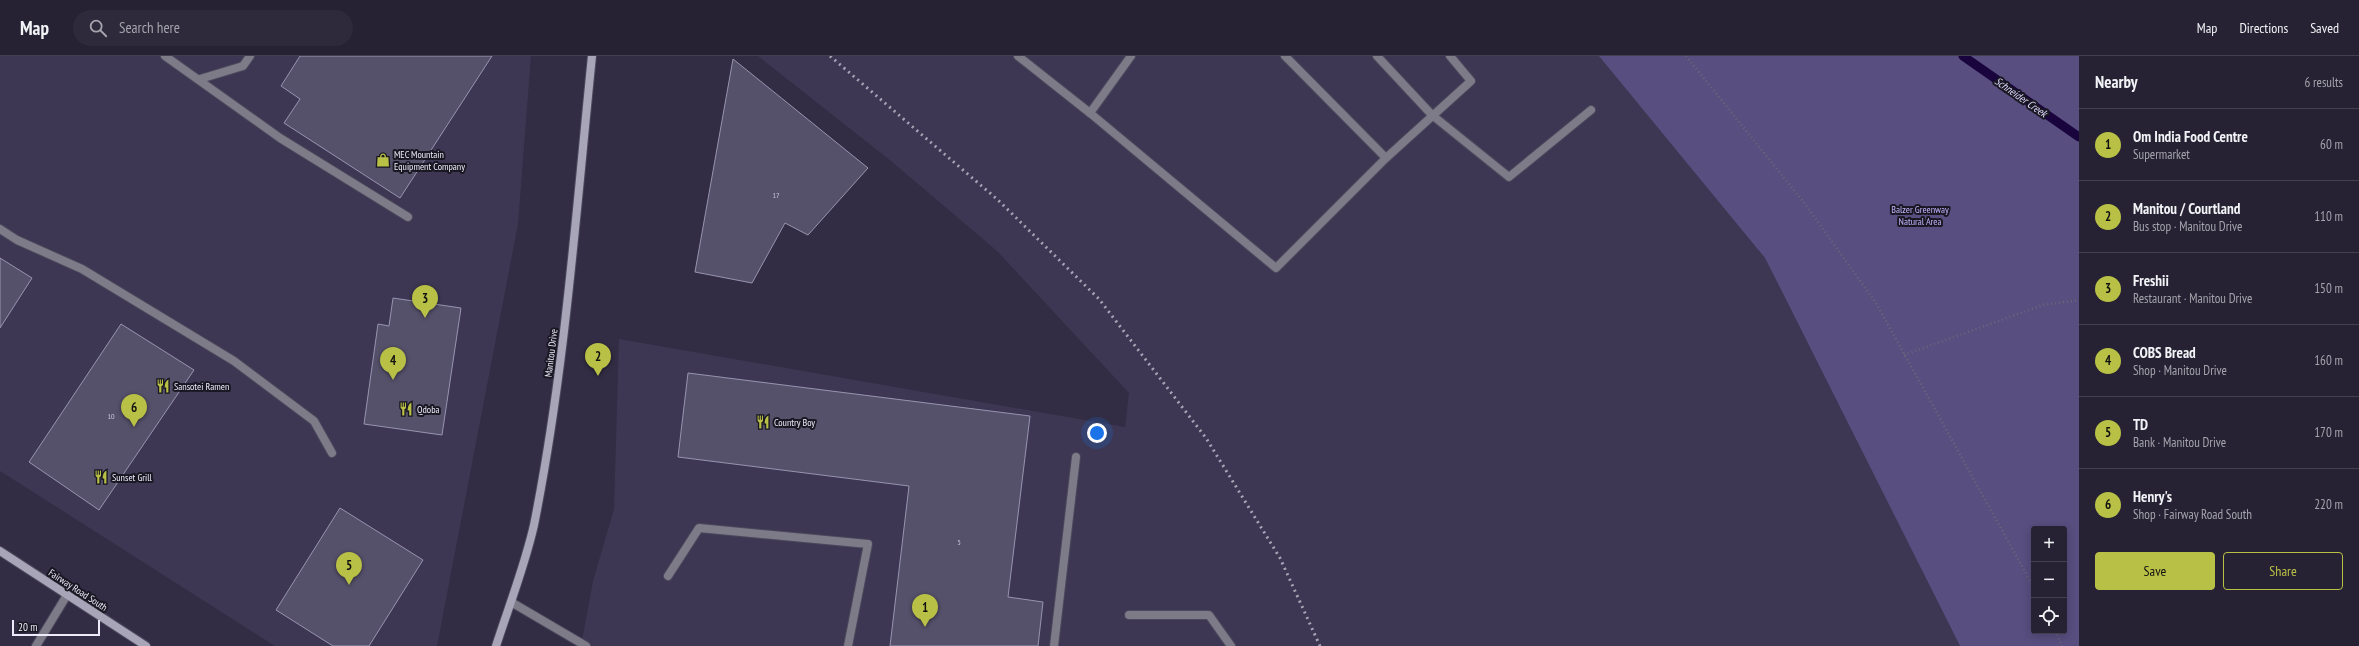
<!DOCTYPE html>
<meta charset="utf-8">
<style>
:root{--surface:#262233;--page:#2e2a3b;--text:#f1f3f6;--muted:#a4a4ac;--line:#423f4e;--accent:#b9c046}
body{margin:0;font-family:"PT Sans Narrow",sans-serif;background:var(--page);color:var(--text)}
.controls{position:absolute;right:12px;bottom:12px;display:grid;overflow:hidden;border-radius:4px;box-shadow:0 2px 10px #0003}
.controls button{width:36px;height:36px;display:grid;place-items:center;padding:0;border:0;border-bottom:1px solid var(--line);background:var(--surface);color:var(--text);font:20px sans-serif}
.scale{position:absolute;left:12px;bottom:10px;width:88px;box-sizing:border-box;padding-left:4px;border:2px solid #edebfa;border-top:0;font-size:11px;line-height:14px;white-space:nowrap;color:#edebfa;-webkit-text-stroke:3px #191722;paint-order:stroke}
.you{position:absolute;left:1097px;top:377px;width:14px;height:14px;margin:-10px;border:3px solid #fff;border-radius:50%;background:#1a73e8;box-shadow:0 0 0 6px #1a73e833}
.badge{display:grid;place-items:center;width:26px;height:26px;border-radius:50%;background:var(--accent);color:#111;font-size:13px;font-weight:700}
.pin{position:absolute;translate:-50% -33px;filter:drop-shadow(0 1px 2px #0008)}
.pin::after{content:'';position:absolute;top:21px;width:14px;height:12px;background:inherit;clip-path:polygon(0 0,100% 0,50% 100%)}
.list{margin:0;padding:0;list-style:none}
h2{display:flex;justify-content:space-between;align-items:center;height:52px;margin:0;padding:0 16px;font-size:17px}
h2 small{font-size:13px;font-weight:400;color:var(--muted)}
.list li{display:grid;grid-template-columns:26px 1fr auto;gap:12px;align-items:center;box-sizing:border-box;height:72px;padding:0 16px;border-top:1px solid var(--line)}
.list b{display:block;font-size:15px;white-space:nowrap}
.list p{margin:0;font-size:13px;white-space:nowrap;color:var(--muted)}
.list em{font-size:13px;font-style:normal;color:var(--muted)}
.actions{display:flex;gap:8px;padding:12px 16px}
.actions a{flex:1;padding:9px 0;border:1px solid var(--accent);border-radius:4px;text-align:center;font-size:14px;color:var(--accent)}
.actions .main{background:var(--accent);color:#111}
.icon{flex:none;width:22px;height:22px;fill:none;stroke:currentColor;stroke-width:2;stroke-linecap:round;stroke-linejoin:round}
.map{position:relative;flex:none;width:2079px;height:590px;overflow:hidden}
header{display:flex;align-items:center;gap:24px;box-sizing:border-box;height:56px;padding:0 20px;background:var(--surface);border-bottom:1px solid var(--line)}
header strong{font-size:19px}
nav{display:flex;gap:22px;margin-inline-start:auto;font-size:14px}
.search{width:280px;height:36px;background:var(--page);display:flex;align-items:center;gap:10px;box-sizing:border-box;padding:0 14px;border-radius:22px;color:var(--muted);font-size:15px}
main{display:flex}
aside{flex:1;background:var(--surface)}
.map>svg:first-child{display:block}
.built{fill:#3d3753}
.green{fill:#584e7f;fill-rule:evenodd}
.lines{fill:none;stroke-linecap:round;stroke-linejoin:round}
.stream{stroke:#1a043d;stroke-width:9}
.building{fill:#56516b;stroke:#9894b0}
.lane-casing{stroke:#4c485d;stroke-width:10}
.secondary-casing{stroke:#4c485d;stroke-width:10}
.path{stroke:#6b677b;stroke-width:2.5;stroke-dasharray:1 3;stroke-linecap:butt}
.lane{stroke:#7d7b87;stroke-width:8}
.secondary{stroke:#a8a5b8;stroke-width:8}
.rail{stroke:#a7a3b5;stroke-width:3;stroke-dasharray:2 4;stroke-linecap:butt}
.labels{text-anchor:middle;dominant-baseline:central;stroke-width:4;stroke-linejoin:round;paint-order:stroke}
.number-label{font-size:8px;fill:#c7c4d6}
.poi-label{font-size:10px;fill:#edebfa;stroke:#191722;text-anchor:start}
.park-label{font-size:10px;fill:#c2b4fe;stroke:#191722}
.street-label{font-size:10px;fill:#edebfa;stroke:#191722}
.water-label{font-size:11px;font-style:italic;fill:#dfd9ff;stroke:#191722}
</style>
<header>
<strong>Map</strong>
<div class="search"><svg class="icon" aria-label="search" viewBox="0 0 24 24"><circle cx="10" cy="10" r="6"/><path d="M15 15l6 6"/></svg>Search here</div>
<nav><a>Map</a><a>Directions</a><a>Saved</a></nav>
</header>
<main>
<div class="map">
<svg width="2079" height="590" viewBox="0 0 2079 590">
<rect width="100%" height="100%" fill="#322d44"/>
<g class="built">
<polygon points="0,0 531,0 518,168 437,590 275,590 0,415"/>
<polygon points="758,0 1602,0 1710,131 1765,202 1960,590 581,590 593,525 614,453 619,283 1125,371 1129,337 997,195 891,105"/>
</g>
<path class="green" d="M1599 0H2079V590H1960L1765 202ZM2034 473H2064V575H2034Z"/>
<g class="lines">
<polyline class="stream" points="1963,0 2079,81"/>
</g>
<g class="building">
<polygon points="300,0 492,0 400,142 284,67 300,43 281,30"/>
<polygon points="733,3 868,112 808,179 785,167 752,227 695,216"/>
<polygon points="0,202 32,222 0,272"/>
<polygon points="393,242 461,252 442,379 364,368 378,268 389,270"/>
<polygon points="121,268 194,314 99,454 29,406"/>
<polygon points="688,317 1030,360 1008,541 1043,546 1038,590 890,590 909,430 678,401"/>
<polygon points="340,452 423,504 369,590 333,590 276,554"/>
</g>
<g class="lines">
<g class="lane-casing">
<g id="lane">
<polyline points="165,0 280,82 408,161"/>
<polyline points="1018,0 1090,57 1131,0"/>
<polyline points="1285,0 1386,102"/>
<polyline points="1377,0 1432,59 1509,121 1591,54"/>
<polyline points="200,23 243,10 250,0"/>
<polyline points="1090,57 1276,212 1386,102 1471,25 1450,0"/>
<polyline points="0,173 17,184 82,213 234,305 314,365 332,397"/>
<polyline points="668,520 699,472 868,488 848,590"/>
<polyline points="511,546 586,590"/>
<polyline points="1129,559 1209,559 1231,590"/>
<polyline points="36,590 67,539"/>
<polyline points="1054,590 1076,401"/>
</g>
</g>
<g class="secondary-casing">
<g id="secondary">
<polyline points="0,495 146,590"/>
<path d="M496 590C509 550 525 509 534 469 565 314 576 156 592 0"/>
</g>
</g>
<g class="path">
<polyline points="1686,0 1805,148 1876,247 2034,532"/>
<polyline points="1904,299 2043,249 2079,244"/>
<polyline points="2055,575 2062,590"/>
</g>
<use href="#lane" class="lane"/>
<use href="#secondary" class="secondary"/>
<polyline class="rail" points="830,0 998,144 1099,243 1206,382 1280,502 1320,590"/>
</g>
<defs>
<g id="shop-bare" transform="scale(1.08)"><path d="M-5-2.5h2.3a2.7 3.5 0 0 1 5.4 0H5L5.5 6h-11ZM-1.5-2.5h3a1.5 2.3 0 0 0-3 0Z" fill="#b9c046" stroke="#191722" stroke-width="2.5" paint-order="stroke"/></g>
<g id="restaurant-bare" transform="scale(1.08)"><path d="M-5-6h1v4h1v-4h1v4h1v-4h1v5L-1.5 .5V6h-2V.5L-5-1ZM5-6V6H3V1.5H1.5Q1.5-4 5-6Z" fill="#b9c046" stroke="#191722" stroke-width="2.5" paint-order="stroke"/></g>
</defs>
<g fill-rule="evenodd">
<use href="#shop-bare" x="383" y="104"/>
<use href="#restaurant-bare" x="163" y="330"/>
<use href="#restaurant-bare" x="406" y="353"/>
<use href="#restaurant-bare" x="763" y="366"/>
<use href="#restaurant-bare" x="101" y="421"/>
</g>
<g class="labels">
<g class="number-label">
<text x="776" y="139">17</text>
<text x="111" y="360">10</text>
<text x="959" y="486">5</text>
</g>
<g class="poi-label">
<text x="394" y="98">MEC Mountain<tspan x="394" dy="12">Equipment Company</tspan></text>
<text x="174" y="330">Sansotei Ramen</text>
<text x="417" y="353">Qdoba</text>
<text x="774" y="366">Country Boy</text>
<text x="112" y="421">Sunset Grill</text>
</g>
<g class="park-label">
<text x="1920" y="153">Balzer Greenway<tspan x="1920" dy="12">Natural Area</tspan></text>
</g>
<g class="street-label">
<text transform="translate(551 297) rotate(-83)">Manitou Drive</text>
<text transform="translate(78 534) rotate(33)">Fairway Road South</text>
</g>
<g class="water-label">
<text transform="translate(2021 41) rotate(35)">Schneider Creek</text>
</g>
</g>
</svg>
<div class="controls">
<button>+</button>
<button>−</button>
<button><svg class="icon" aria-label="locate" viewBox="0 0 24 24"><circle cx="12" cy="12" r="6"/><path d="M12 2v4M12 18v4M2 12h4M18 12h4"/></svg></button>
</div>
<div class="scale">20 m</div>
<div class="you"></div>
<div class="pin badge" style="left:925px;top:571px">1</div>
<div class="pin badge" style="left:598px;top:320px">2</div>
<div class="pin badge" style="left:425px;top:262px">3</div>
<div class="pin badge" style="left:393px;top:324px">4</div>
<div class="pin badge" style="left:349px;top:529px">5</div>
<div class="pin badge" style="left:134px;top:371px">6</div>
</div>
<aside>
<h2>Nearby<small>6 results</small></h2>
<ul class="list">
<li><span class="badge">1</span><div><b>Om India Food Centre</b><p>Supermarket</p></div><em>60 m</em></li>
<li><span class="badge">2</span><div><b>Manitou / Courtland</b><p>Bus stop · Manitou Drive</p></div><em>110 m</em></li>
<li><span class="badge">3</span><div><b>Freshii</b><p>Restaurant · Manitou Drive</p></div><em>150 m</em></li>
<li><span class="badge">4</span><div><b>COBS Bread</b><p>Shop · Manitou Drive</p></div><em>160 m</em></li>
<li><span class="badge">5</span><div><b>TD</b><p>Bank · Manitou Drive</p></div><em>170 m</em></li>
<li><span class="badge">6</span><div><b>Henry's</b><p>Shop · Fairway Road South</p></div><em>220 m</em></li>
</ul>
<div class="actions"><a class="main">Save</a><a>Share</a></div>
</aside>
</main>
